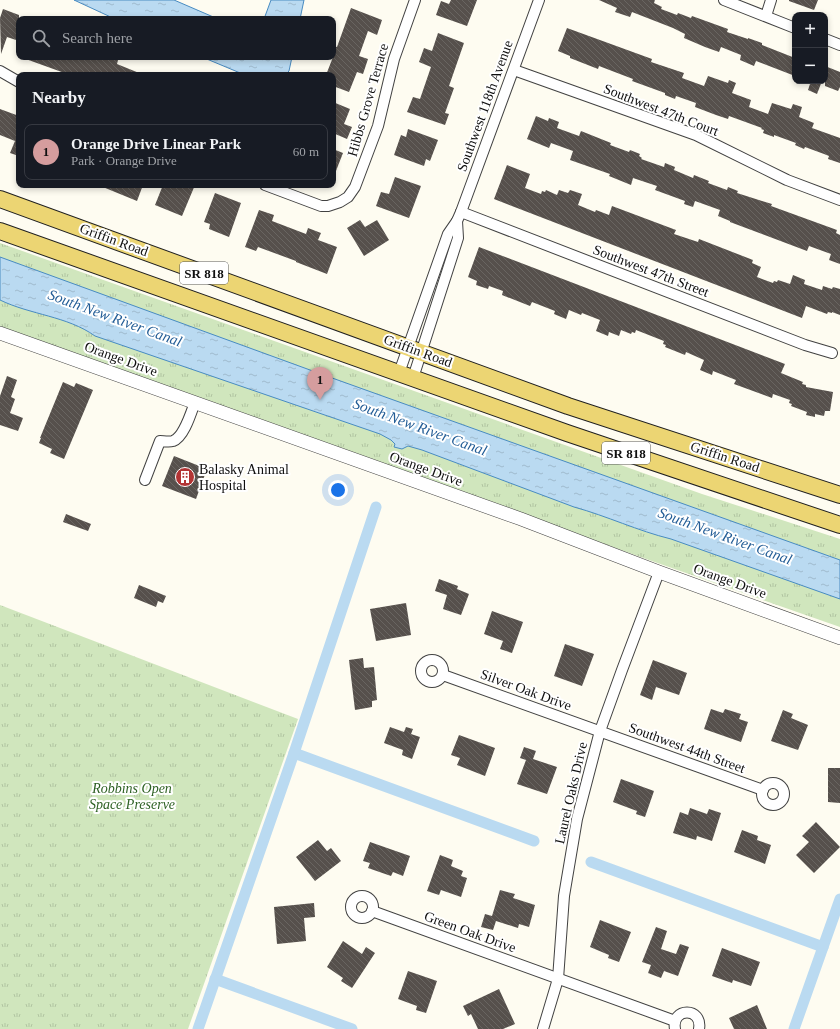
<!DOCTYPE html>
<meta charset="utf-8">
<style>
:root{--surface:#171b24;--page:#242831;--text:#f1f3f6;--muted:#9ea1a6;--line:#363941;--accent:#d59d9e}
body{margin:0;font-family:"Times New Roman",serif;background:var(--page);color:var(--text)}
.controls{position:absolute;right:12px;top:12px;display:grid;overflow:hidden;border-radius:8px;box-shadow:0 2px 6px #0003}
.controls button{width:36px;height:36px;display:grid;place-items:center;padding:0;border:0;border-bottom:1px solid var(--line);background:var(--surface);color:var(--text);font:20px sans-serif}
.you{position:absolute;left:338px;top:490px;width:14px;height:14px;margin:-10px;border:3px solid #fff;border-radius:50%;background:#1a73e8;box-shadow:0 0 0 6px #1a73e833}
.badge{display:grid;place-items:center;width:26px;height:26px;border-radius:50%;background:var(--accent);color:#111;font-size:13px;font-weight:700}
.pin{position:absolute;translate:-50% -33px;filter:drop-shadow(0 1px 2px #0008)}
.pin::after{content:'';position:absolute;top:21px;width:14px;height:12px;background:inherit;clip-path:polygon(0 0,100% 0,50% 100%)}
.list{margin:0;padding:0;list-style:none}
h2{display:flex;justify-content:space-between;align-items:center;height:52px;margin:0;padding:0 16px;font-size:17px}
h2 small{font-size:13px;font-weight:400;color:var(--muted)}
.list li{display:grid;grid-template-columns:26px 1fr auto;gap:12px;align-items:center;box-sizing:border-box;height:56px;margin:0 8px 8px;padding:0 8px;border:1px solid var(--line);border-radius:8px}
.list b{display:block;font-size:15px;white-space:nowrap}
.list p{margin:0;font-size:13px;white-space:nowrap;color:var(--muted)}
.list em{font-size:13px;font-style:normal;color:var(--muted)}
.icon{flex:none;width:22px;height:22px;fill:none;stroke:currentColor;stroke-width:2;stroke-linecap:round;stroke-linejoin:round}
.map{position:relative;flex:none;width:840px;height:1029px;overflow:hidden}
.search{position:absolute;background:var(--surface);box-shadow:0 2px 6px #0003;left:16px;top:16px;width:320px;height:44px;display:flex;align-items:center;gap:10px;box-sizing:border-box;padding:0 14px;border-radius:8px;color:var(--muted);font-size:15px}
.panel{position:absolute;background:var(--surface);box-shadow:0 2px 6px #0003;left:16px;top:72px;width:320px;height:116px;border-radius:8px}
.map>svg:first-child{display:block}
.park{fill:url(#park-tufts)}
.water{fill:url(#water-ripples);stroke:#488bc1}
.lines{fill:none;stroke-linecap:round;stroke-linejoin:round}
.canal{stroke:#badaf1;stroke-width:11}
.building{fill:url(#building-back-hatch)}
.minor-casing{stroke:#424242;stroke-width:12}
.tertiary-casing{stroke:#424242;stroke-width:14}
.primary-casing{stroke:#202020;stroke-width:18}
.minor{stroke:#fff;stroke-width:10}
.tertiary{stroke:#fff;stroke-width:13}
.primary{stroke:#ecd573;stroke-width:16}
.labels{text-anchor:middle;dominant-baseline:central;stroke-width:4;stroke-linejoin:round;paint-order:stroke}
.shield{fill:#fff;stroke:#575757;stroke-width:1}
.shield-label{font-size:13px;font-weight:bold;fill:#0f0f0f}
.street-label{font-size:14px;fill:#0f0f0f;stroke:#fff}
.poi-label{font-size:14px;fill:#0f0f0f;stroke:#fff;text-anchor:start}
.park-label{font-size:14px;font-style:italic;fill:#2e6124;stroke:#fff}
.water-label{font-size:15px;font-style:italic;fill:#235d96;stroke:#fff}
</style>
<div class="map">
<svg width="840" height="1029" viewBox="0 0 840 1029">
<defs>
<pattern id="park-tufts" width="24" height="20" patternUnits="userSpaceOnUse"><rect width="24" height="20" fill="#d0e6bd"/><path d="M3 7l-1-3M5 7V3M7 7l1-3M15 17l-1-3M17 17v-4M19 17l1-3" fill="none" stroke="#b1c4a1"/></pattern>
<pattern id="water-ripples" width="26" height="14" patternUnits="userSpaceOnUse"><rect width="26" height="14" fill="#badaf1"/><path d="M2 4q2-2 4 0t4 0M15 11q2-2 4 0t4 0" fill="none" stroke="#9fbacd"/></pattern>
<pattern id="building-back-hatch" width="6" height="6" patternUnits="userSpaceOnUse"><rect width="6" height="6" fill="#56504c"/><path d="M-1 5l2 2M0 0l6 6M5-1l2 2" fill="none" stroke="#696561"/></pattern>
</defs>
<rect width="100%" height="100%" fill="#fefcf1"/>
<g class="park">
<polygon points="0,243 702,494 840,539 840,627 649,560 0,328"/>
<polygon points="0,605 298,719 188,1029 0,1029"/>
</g>
<g class="water">
<polygon points="74,0 174,0 218,19 115,19"/>
<polygon points="271,0 304,0 300,19 264,19"/>
<polygon points="202,57 292,57 289,71 285,75 245,75"/>
<path d="M0 257 321 374 840 560V599L671 539C638 531 607 516 574 507L422 450 408 446 402 449 394 447 395 444 391 440 380 434 95 336C67 316 31 315 0 300Z"/>
</g>
<g class="lines">
<g class="canal">
<polyline points="376,507 294,753 534,841"/>
<polyline points="591,862 823,947"/>
<polyline points="215,979 352,1029"/>
<polyline points="198,1029 294,753"/>
<polyline points="794,1029 840,899"/>
</g>
</g>
<g class="building">
<polygon points="451,0 477,0 467,26 436,15 441,1 449,4"/>
<polygon points="599,0 655,0 654,3 662,7 661,9 677,15 678,13 691,18 692,16 728,29 727,32 748,39 748,38 762,43 762,45 795,58 795,76 756,61 754,66 740,60 741,55 721,47 719,52 705,47 684,38 685,34 673,28 632,12 630,17 615,12 617,8"/>
<polygon points="789,0 818,0 814,10 789,1"/>
<polygon points="351,8 382,20 377,35 368,31 359,56 368,59 363,74 357,72 349,92 333,86 333,75 326,75 333,57 333,46 337,47"/>
<polygon points="3,9 19,15 19,41 7,37 1,54 0,18"/>
<polygon points="567,28 652,59 651,62 684,73 682,78 704,86 708,76 728,83 729,80 736,83 732,93 751,100 749,107 768,114 772,103 791,109 793,104 802,107 799,117 814,123 812,128 840,138 840,163 828,159 829,156 824,154 805,147 804,149 795,145 796,143 774,135 774,137 763,133 764,130 761,129 762,128 729,116 728,119 716,115 695,107 696,103 676,96 675,99 665,95 665,93 632,81 633,79 599,66 598,69 570,58 570,56 558,51"/>
<polygon points="438,33 464,43 449,86 454,88 445,113 449,114 445,125 407,112 413,97 420,99 431,67 419,62 424,48 432,51"/>
<polygon points="23,57 97,57 105,60 106,57 110,57 118,60 117,64 144,75 70,75 23,58"/>
<polygon points="825,66 840,72 840,87 838,91 825,86"/>
<polygon points="811,81 822,81 817,94 808,90"/>
<polygon points="333,102 350,109 344,124 352,127 347,139 333,133"/>
<polygon points="0,109 19,116 19,156 10,153 15,141 0,135"/>
<polygon points="536,116 548,121 549,118 559,122 557,128 579,136 581,131 611,143 610,145 629,152 630,150 640,154 639,156 642,158 641,159 664,167 665,163 675,167 674,170 693,178 694,175 709,181 708,183 727,190 728,187 738,191 737,193 762,201 772,204 771,206 837,230 836,233 840,235 840,264 829,260 831,254 809,246 807,251 730,222 730,221 718,216 720,210 695,201 693,207 684,204 685,201 655,190 657,186 633,178 631,185 609,176 610,174 570,160 573,151 551,143 549,148 527,139"/>
<polygon points="408,129 438,140 430,161 426,159 424,166 394,155 401,135 406,137"/>
<polygon points="333,149 343,153 334,176 333,176"/>
<polygon points="507,165 530,174 525,188 541,194 542,191 545,192 546,190 557,195 559,190 568,193 570,190 582,194 578,205 595,212 596,210 609,215 612,206 676,230 674,234 698,242 699,239 753,260 752,263 761,267 757,277 773,283 774,281 777,282 778,280 790,284 793,275 805,280 804,284 822,290 823,286 832,289 833,287 840,289 840,315 832,312 832,313 828,312 827,314 806,306 802,318 494,199"/>
<polygon points="395,177 421,186 409,218 376,206 381,192 389,194"/>
<polygon points="98,185 143,185 137,201"/>
<polygon points="163,185 172,185 179,188 180,185 195,185 182,216 155,205"/>
<polygon points="215,193 241,203 229,237 209,229 210,224 204,222"/>
<polygon points="259,210 274,215 272,221 306,234 308,228 321,233 318,240 337,247 327,274 296,262 296,261 258,247 256,251 245,247"/>
<polygon points="360,220 365,227 377,220 389,240 364,256 347,228"/>
<polygon points="479,247 785,364 781,373 803,382 802,384 806,385 806,387 833,392 830,411 825,411 824,416 815,414 815,417 806,415 807,412 791,406 792,404 789,403 790,400 773,394 772,398 734,384 736,380 713,371 712,375 700,370 704,360 686,352 685,355 665,347 666,345 663,344 664,341 636,330 635,333 632,332 631,334 621,330 619,336 609,332 608,336 596,331 600,320 582,313 581,315 569,310 566,319 554,314 555,311 532,302 530,306 502,295 503,291 489,286 488,289 476,285 477,281 468,277"/>
<polygon points="7,376 17,380 11,397 15,399 10,413 23,418 18,431 0,425 0,396"/>
<polygon points="63,382 74,387 76,383 93,390 64,459 50,453 52,449 39,443 41,438 40,438"/>
<polygon points="174,456 207,469 196,499 162,486"/>
<polygon points="66,514 91,524 88,531 63,522"/>
<polygon points="439,579 458,586 457,589 469,594 461,615 443,609 447,595 435,591"/>
<polygon points="139,585 166,596 163,603 158,601 156,607 134,598"/>
<polygon points="406,603 411,635 376,641 370,609"/>
<polygon points="492,611 523,622 512,653 500,649 503,641 484,634"/>
<polygon points="565,644 594,654 582,686 554,676"/>
<polygon points="363,658 364,668 374,667 377,700 372,701 372,707 355,710 349,660"/>
<polygon points="653,660 687,673 679,695 656,687 652,700 640,695"/>
<polygon points="711,709 723,713 725,709 741,714 739,719 748,722 741,742 704,729"/>
<polygon points="783,710 793,714 791,718 808,725 798,750 771,741"/>
<polygon points="390,727 404,732 406,727 413,729 411,734 420,737 412,759 402,755 403,750 384,743"/>
<polygon points="459,735 495,748 485,776 457,765 460,758 451,755"/>
<polygon points="524,747 536,751 533,759 557,767 547,794 517,784 526,760 520,758"/>
<polygon points="828,768 840,768 840,803 828,802"/>
<polygon points="621,779 654,791 645,817 636,814 637,811 613,802"/>
<polygon points="690,808 707,814 709,809 721,813 712,841 697,836 696,840 673,833 680,812 688,815"/>
<polygon points="816,822 840,847 814,873 796,855 809,842 802,836"/>
<polygon points="742,830 758,836 757,840 771,845 765,864 734,852"/>
<polygon points="318,840 327,851 331,848 341,861 315,881 296,857"/>
<polygon points="370,842 410,856 403,876 393,872 391,876 368,868 370,863 363,861"/>
<polygon points="440,855 453,860 451,866 463,871 461,876 467,878 461,897 441,890 439,895 427,891"/>
<polygon points="500,890 515,894 513,898 535,905 529,927 519,924 518,928 496,921 493,930 481,927 485,914 492,916"/>
<polygon points="314,903 315,917 304,918 306,941 277,944 274,907"/>
<polygon points="600,920 631,932 619,962 608,958 609,955 590,947"/>
<polygon points="656,927 667,931 661,949 676,954 680,944 689,947 678,976 664,971 661,978 648,973 651,965 642,962"/>
<polygon points="343,941 362,954 366,947 375,953 352,988 341,981 343,978 327,967"/>
<polygon points="722,948 760,962 751,986 733,980 732,983 712,976"/>
<polygon points="408,971 437,981 426,1013 416,1010 417,1006 398,999"/>
<polygon points="499,989 515,1024 503,1029 478,1029 471,1014 468,1016 463,1006"/>
<polygon points="757,1005 767,1029 734,1029 729,1018"/>
</g>
<g class="lines">
<g class="minor-casing">
<g id="minor">
<polyline points="724,0 795,28"/>
<polyline points="766,16 771,0"/>
<polyline points="825,39 840,45"/>
<polyline points="514,70 696,135 787,180 840,200"/>
<polyline points="0,71 19,82"/>
<polyline points="265,185 321,206 328,206 340,202 348,197 355,187 378,126 394,59 415,0"/>
<polyline points="461,212 805,345 832,353"/>
<polyline points="399,373 448,234 457,221 461,212 539,0"/>
<polyline points="413,378 458,238 457,221"/>
<path d="M145 480 160 441C163 441 169 442 173 441 184 437 191 413 195 402"/>
<circle cx="432" cy="671" r="11"/>
<polyline points="443,675 763,790"/>
<circle cx="773" cy="794" r="11"/>
<circle cx="362" cy="907" r="11"/>
<polyline points="372,911 675,1021"/>
<polyline points="543,1029 558,979 564,896 577,819 600,731 622,670 659,572"/>
<path d="M675 1029C671 1007 703 1007 699 1029"/>
</g>
</g>
<g class="tertiary-casing">
<polyline id="tertiary" points="0,333 521,519 659,572 840,638"/>
</g>
<g class="primary-casing">
<g id="primary">
<polyline points="0,199 568,406 840,495"/>
<polyline points="0,231 567,433 840,525"/>
</g>
</g>
<use href="#minor" class="minor"/>
<use href="#tertiary" class="tertiary"/>
<use href="#primary" class="primary"/>
</g>
<defs>
<g id="building-disc" transform="scale(1)"><circle r="9.5" fill="#b23333" stroke="#fff"/><path d="M-4-6H4V6H1V3H-1V6H-4ZM-2.5-4.3h1.7v1.8h-1.7ZM.8-4.3h1.7v1.8H.8ZM-2.5-1h1.7V.8h-1.7ZM.8-1h1.7V.8H.8Z" fill="#fff"/></g>
</defs>
<g fill-rule="evenodd">
<use href="#building-disc" x="185" y="477"/>
</g>
<g class="labels">
<g class="shield">
<rect x="180" y="262" width="48" height="22" rx="3"/>
<rect x="602" y="442" width="48" height="22" rx="3"/>
</g>
<g class="shield-label">
<text x="204" y="273">SR 818</text>
<text x="626" y="453">SR 818</text>
</g>
<g class="street-label">
<text transform="translate(368 100) rotate(-74)">Hibbs Grove Terrace</text>
<text transform="translate(485 106) rotate(-70)">Southwest 118th Avenue</text>
<text transform="translate(661 110) rotate(21)">Southwest 47th Court</text>
<text transform="translate(114 240) rotate(20)">Griffin Road</text>
<text transform="translate(651 271) rotate(21)">Southwest 47th Street</text>
<text transform="translate(418 351) rotate(20)">Griffin Road</text>
<text transform="translate(121 359) rotate(20)">Orange Drive</text>
<text transform="translate(725 457) rotate(18)">Griffin Road</text>
<text transform="translate(426 469) rotate(20)">Orange Drive</text>
<text transform="translate(730 581) rotate(20)">Orange Drive</text>
<text transform="translate(526 690) rotate(20)">Silver Oak Drive</text>
<text transform="translate(687 748) rotate(20)">Southwest 44th Street</text>
<text transform="translate(571 793) rotate(-77)">Laurel Oaks Drive</text>
<text transform="translate(470 932) rotate(20)">Green Oak Drive</text>
</g>
<g class="poi-label">
<text x="199" y="469">Balasky Animal<tspan x="199" dy="16">Hospital</tspan></text>
</g>
<g class="park-label">
<text x="132" y="788">Robbins Open<tspan x="132" dy="16">Space Preserve</tspan></text>
</g>
<g class="water-label">
<text transform="translate(115 318) rotate(20)">South New River Canal</text>
<text transform="translate(420 427) rotate(20)">South New River Canal</text>
<text transform="translate(725 536) rotate(20)">South New River Canal</text>
</g>
</g>
</svg>
<div class="controls">
<button>+</button>
<button>−</button>
</div>
<div class="you"></div>
<div class="pin badge" style="left:320px;top:400px">1</div>
<div class="search"><svg class="icon" aria-label="search" viewBox="0 0 24 24"><circle cx="10" cy="10" r="6"/><path d="M15 15l6 6"/></svg>Search here</div>
<section class="panel">
<h2>Nearby<small></small></h2>
<ul class="list">
<li><span class="badge">1</span><div><b>Orange Drive Linear Park</b><p>Park · Orange Drive</p></div><em>60 m</em></li>
</ul>
</section>
</div>
